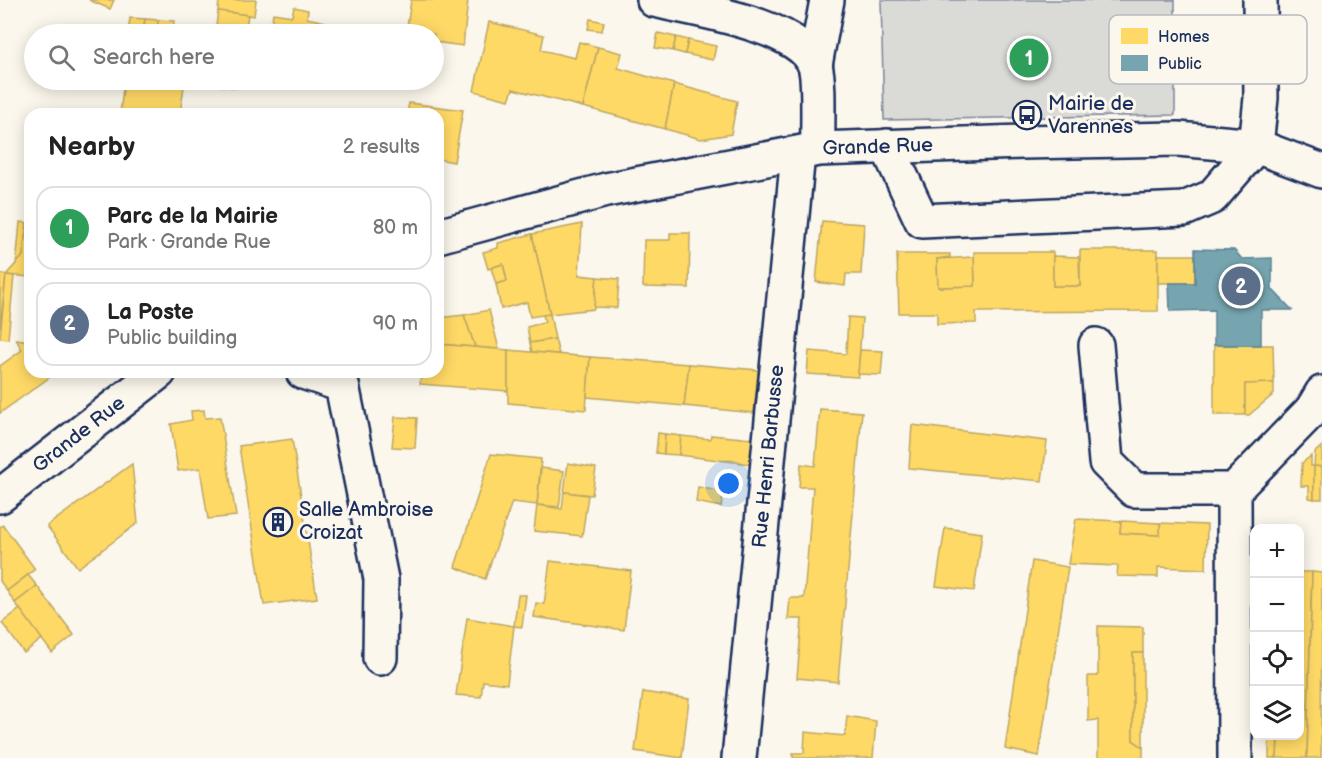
<!DOCTYPE html>
<meta charset="utf-8">
<style>
:root{--surface:#fff;--page:#f6f6f6;--text:#222;--muted:#767676;--line:#e0e0e0;--accent:#b45309}
body{margin:0;font-family:"Balsamiq Sans",sans-serif;background:var(--page);color:var(--text)}
.controls{position:absolute;right:18px;bottom:18px;display:grid;overflow:hidden;border-radius:12px;box-shadow:0 3px 15px #0003}
.controls button{width:54px;height:54px;display:grid;place-items:center;padding:0;border:0;border-bottom:2px solid var(--line);background:var(--surface);color:var(--text);font:30px sans-serif}
.you{position:absolute;left:729px;top:484px;width:21px;height:21px;margin:-15px;border:4px solid #fff;border-radius:50%;background:#1a73e8;box-shadow:0 0 0 9px #1a73e833}
.badge{display:grid;place-items:center;width:39px;height:39px;border-radius:50%;background:var(--accent);color:#fff;font-size:20px;font-weight:700}
.pin{position:absolute;translate:-50% -50%;border:3px solid #fff;box-shadow:0 2px 6px #0006}
.list{margin:0;padding:0;list-style:none}
h2{display:flex;justify-content:space-between;align-items:center;height:78px;margin:0;padding:0 24px;font-size:26px}
h2 small{font-size:20px;font-weight:400;color:var(--muted)}
.list li{display:grid;grid-template-columns:39px 1fr auto;gap:18px;align-items:center;box-sizing:border-box;height:84px;margin:0 12px 12px;padding:0 12px;border:2px solid var(--line);border-radius:18px}
.list b{display:block;font-size:22px;white-space:nowrap}
.list p{margin:0;font-size:20px;white-space:nowrap;color:var(--muted)}
.list em{font-size:20px;font-style:normal;color:var(--muted)}
.icon{flex:none;width:33px;height:33px;fill:none;stroke:currentColor;stroke-width:2;stroke-linecap:round;stroke-linejoin:round}
.map{position:relative;flex:none;width:1322px;height:758px;overflow:hidden}
.search{position:absolute;background:var(--surface);box-shadow:0 3px 15px #0003;left:24px;top:24px;width:420px;height:66px;display:flex;align-items:center;gap:15px;box-sizing:border-box;padding:0 21px;border-radius:33px;color:var(--muted);font-size:22px}
.panel{position:absolute;background:var(--surface);box-shadow:0 3px 15px #0003;left:24px;top:108px;width:420px;height:270px;border-radius:18px}
.map>svg:first-child{display:block}
.green{fill:#dadad7;stroke:#7a849a;stroke-width:1.5}
.homes{fill:#ffd966;stroke:#bba664;stroke-width:1.5}
.public{fill:#76a5af;stroke:#5b8297;stroke-width:1.5}
.lines{fill:none;stroke-linecap:round;stroke-linejoin:round}
.minor-casing{stroke:#1b2f5e;stroke-width:38}
.major-casing{stroke:#1b2f5e;stroke-width:38}
.minor{stroke:#fbf7ec;stroke-width:33}
.major{stroke:#fbf7ec;stroke-width:33}
.labels{text-anchor:middle;dominant-baseline:central;stroke-width:6;stroke-linejoin:round;paint-order:stroke}
.poi-label{font-size:20px;fill:#1b2f5e;stroke:#fbf7ec;text-anchor:start}
.street-label{font-size:20px;fill:#1b2f5e;stroke:#fbf7ec}
.key{fill:#fbf7ec;stroke:#b8bbc1;stroke-width:1.5}
.key-label{font-size:16px;fill:#1b2f5e}
</style>
<div class="map">
<svg width="1322" height="758" viewBox="0 0 1322 758">
<rect width="100%" height="100%" fill="#fbf7ec"/>
<filter id="ink" filterUnits="userSpaceOnUse"><feTurbulence type="fractalNoise" baseFrequency=".0167" numOctaves="2"/><feDisplacementMap in="SourceGraphic" scale="12" xChannelSelector="R" yChannelSelector="G"/><feConvolveMatrix kernelMatrix="1 2 1 2 8 2 1 2 1" color-interpolation-filters="sRGB"/></filter>
<g filter="url(#ink)">
<polygon class="green" points="881,0 1175,0 1175,115 884,120"/>
<g class="homes">
<polygon points="89,0 114,0 110,9"/>
<polygon points="219,0 256,0 254,16 218,11"/>
<polygon points="411,0 468,0 463,46 434,42 434,34 406,34"/>
<polygon points="294,7 308,10 307,18 326,22 325,34 270,34 273,13 292,16"/>
<polygon points="218,11 248,15 245,34 215,34"/>
<polygon points="130,18 145,19 143,34 128,34"/>
<polygon points="145,19 158,20 157,34 143,34"/>
<polygon points="590,19 604,22 602,31 588,29"/>
<polygon points="158,20 174,21 173,34 157,34"/>
<polygon points="489,22 544,35 541,50 575,58 579,42 598,47 583,107 513,89 509,100 474,91"/>
<polygon points="658,33 676,37 673,51 655,48"/>
<polygon points="676,37 688,40 685,54 673,51"/>
<polygon points="688,40 716,46 713,60 685,54"/>
<polygon points="598,47 622,53 618,68 674,84 665,129 583,107"/>
<polygon points="124,80 185,80 180,114 120,114"/>
<polygon points="210,80 238,80 237,88 209,84"/>
<polygon points="674,84 737,101 731,134 701,139 665,129"/>
<polygon points="409,103 463,110 454,162 438,159 438,114 407,114"/>
<polygon points="822,221 864,224 861,274 846,274 845,286 816,282"/>
<polygon points="20,222 27,223 23,256 16,266"/>
<polygon points="27,223 30,223 30,277 6,275 23,256"/>
<polygon points="582,224 579,275 597,277 594,309 550,314 532,234"/>
<polygon points="670,233 690,233 689,288 643,287 644,240 670,240"/>
<polygon points="532,234 550,314 530,317 527,302 501,309 496,284 507,281 503,264 488,269 483,252 498,248 498,243"/>
<polygon points="1080,250 1158,250 1158,311 976,312 976,323 937,324 937,313 899,313 897,254 950,254 950,257 937,259 938,287 975,286 974,252 1053,252 1053,286 1080,286"/>
<rect x="1158" y="255" width="37" height="28"/>
<polygon points="1053,256 1079,257 1080,286 1053,286"/>
<polygon points="974,257 975,286 938,287 937,259"/>
<polygon points="503,264 507,281 496,284 491,268"/>
<polygon points="0,274 6,275 0,328"/>
<polygon points="6,275 14,276 8,339 0,338"/>
<polygon points="597,277 619,279 617,308 594,307"/>
<polygon points="489,310 499,349 475,347 464,315"/>
<polygon points="550,314 555,339 530,343 527,327 545,322 543,315"/>
<polygon points="464,315 475,347 438,344 438,318"/>
<polygon points="848,317 862,318 858,377 807,374 809,351 846,354"/>
<polygon points="16,339 30,341 30,372 57,372 0,413 0,366 22,350"/>
<polygon points="555,339 559,354 532,352 530,343"/>
<polygon points="438,344 508,350 508,391 420,384 421,372 438,372"/>
<polygon points="1214,345 1273,345 1274,383 1245,384 1245,415 1214,415"/>
<polygon points="508,350 590,357 586,410 508,403"/>
<polygon points="860,350 883,351 881,375 858,374"/>
<polygon points="590,357 689,364 684,406 587,397"/>
<polygon points="689,364 758,370 754,413 684,406"/>
<polygon points="1274,383 1274,394 1249,415 1245,415 1245,384"/>
<polygon points="820,409 862,412 838,682 797,678 802,619 788,619 790,598 804,598 813,487 799,487 801,464 815,466"/>
<polygon points="204,410 205,418 220,417 236,516 208,519 200,468 178,471 171,424 192,420 191,411"/>
<polygon points="395,417 417,418 415,448 392,447"/>
<polygon points="912,425 1047,441 1042,481 909,468"/>
<polygon points="658,433 665,434 664,454 656,453"/>
<polygon points="665,434 681,436 679,455 664,454"/>
<polygon points="711,435 753,439 750,464 679,455 681,436 710,439"/>
<polygon points="292,439 317,598 264,605 239,446"/>
<polygon points="1322,446 1322,467 1314,466 1315,452"/>
<polygon points="491,454 541,459 537,505 512,502 485,579 455,567"/>
<polygon points="1311,456 1311,466 1314,466 1314,499 1309,498 1309,486 1301,486 1302,463"/>
<polygon points="568,463 596,468 592,495 564,492"/>
<polygon points="132,464 138,523 78,568 47,526"/>
<polygon points="1314,466 1322,467 1322,499 1314,499"/>
<polygon points="541,468 564,471 559,507 537,505"/>
<polygon points="698,487 724,492 721,507 696,502"/>
<polygon points="564,492 588,495 582,536 534,531 537,505 562,509"/>
<polygon points="1076,519 1121,521 1120,533 1160,535 1160,523 1207,525 1206,569 1158,567 1158,577 1117,576 1118,566 1068,564"/>
<polygon points="1121,521 1160,523 1160,535 1120,533"/>
<polygon points="3,525 35,569 7,591 0,581 0,527"/>
<polygon points="945,528 982,533 974,591 936,586"/>
<polygon points="550,561 631,571 624,630 534,617 536,603 544,604"/>
<polygon points="1032,561 1068,567 1039,756 1005,749"/>
<polygon points="1300,572 1312,572 1307,758 1275,758 1277,756 1278,736 1300,736"/>
<polygon points="1312,572 1322,573 1321,758 1307,758"/>
<polygon points="28,575 37,586 15,603 7,591"/>
<polygon points="37,586 74,635 52,653 15,603"/>
<polygon points="518,595 526,595 522,627 514,626"/>
<polygon points="20,609 42,639 24,653 2,623"/>
<polygon points="467,618 514,626 507,684 483,681 481,697 456,695"/>
<polygon points="1098,626 1143,627 1143,653 1133,653 1133,740 1143,747 1143,758 1098,758 1098,720 1088,721 1088,676 1098,676"/>
<polygon points="1133,653 1143,653 1143,747 1133,740"/>
<polygon points="643,692 689,699 682,758 635,751"/>
<polygon points="847,716 876,721 873,758 793,758 793,753 804,753 805,732 845,736"/>
<polygon points="1269,736 1278,736 1277,756 1275,758 1269,758"/>
</g>
<polygon class="public" points="1195,249 1234,250 1242,259 1272,258 1272,289 1292,310 1261,310 1261,345 1214,345 1214,310 1170,311 1169,283 1195,283"/>
<g class="lines">
<g class="minor-casing">
<g id="minor">
<path d="M654 0C692 9 802 25 815 66 820 81 817 131 818 149"/>
<polyline points="815,65 827,0"/>
<polyline points="887,146 922,221 1184,209 1212,197 1256,146 1261,98 1260,0"/>
<polyline points="1096,345 1106,462 1134,490 1234,490"/>
<polyline points="303,372 342,385 381,579 380,658"/>
<path id="s1" d="M739 758 798 154"/>
<polyline points="1235,758 1234,490 1312,410 1322,393"/>
</g>
</g>
<g class="major-casing">
<g id="major">
<path id="s2" d="M438 236 606 190 818 149 1022 142 1178 139 1256 146 1322 171"/>
<path id="s3" d="M0 496 159 372"/>
</g>
</g>
<use href="#minor" class="minor"/>
<use href="#major" class="major"/>
</g>
</g>
<defs>
<g id="bus-ring" transform="scale(1.5)"><circle r="9.5" fill="#fbf7ec" stroke="#1b2f5e" stroke-width="1.5"/><path d="M-5-6H5V4H4V6H2V4H-2V6H-4V4H-5ZM-3.5-4V0h7V-4ZM-3.5 1.2v1.5H-2V1.2ZM2 1.2v1.5H3.5V1.2Z" fill="#1b2f5e"/></g>
<g id="building-ring" transform="scale(1.5)"><circle r="9.5" fill="#fbf7ec" stroke="#1b2f5e" stroke-width="1.5"/><path d="M-4-6H4V6H1V3H-1V6H-4ZM-2.5-4.3h1.7v1.8h-1.7ZM.8-4.3h1.7v1.8H.8ZM-2.5-1h1.7V.8h-1.7ZM.8-1h1.7V.8H.8Z" fill="#1b2f5e"/></g>
</defs>
<g fill-rule="evenodd">
<use href="#bus-ring" x="1027" y="115"/>
<use href="#building-ring" x="278" y="522"/>
</g>
<g class="labels">
<g class="poi-label">
<text x="1048" y="104">Mairie de<tspan x="1048" dy="23">Varennes</tspan></text>
<text x="299" y="510">Salle Ambroise<tspan x="299" dy="23">Croizat</tspan></text>
</g>
<g class="street-label">
<text stroke="none"><textPath href="#s2" startOffset="450">Grande Rue</textPath></text>
<text stroke="none"><textPath href="#s3" startOffset="100">Grande Rue</textPath></text>
<text stroke="none"><textPath href="#s1" startOffset="303">Rue Henri Barbusse</textPath></text>
</g>
</g>
<rect x="1109" y="15" width="198" height="69" rx="9" class="key"/>
<rect x="1121" y="28" width="27" height="16" fill="#ffd966"/>
<rect x="1121" y="55" width="27" height="16" fill="#76a5af"/>
<g class="key-label">
<text x="1158" y="42">Homes</text>
<text x="1158" y="69">Public</text>
</g>
</svg>
<div class="controls">
<button>+</button>
<button>−</button>
<button><svg class="icon" aria-label="locate" viewBox="0 0 24 24"><circle cx="12" cy="12" r="6"/><path d="M12 2v4M12 18v4M2 12h4M18 12h4"/></svg></button>
<button><svg class="icon" aria-label="layers" viewBox="0 0 24 24"><path d="M12 4l9 5-9 5-9-5zM3 14l9 5 9-5"/></svg></button>
</div>
<div class="you"></div>
<div class="pin badge" style="left:1029px;top:58px;background:#2e9e5b">1</div>
<div class="pin badge" style="left:1241px;top:286px;background:#5c6f8a">2</div>
<div class="search"><svg class="icon" aria-label="search" viewBox="0 0 24 24"><circle cx="10" cy="10" r="6"/><path d="M15 15l6 6"/></svg>Search here</div>
<section class="panel">
<h2>Nearby<small>2 results</small></h2>
<ul class="list">
<li><span class="badge" style="background:#2e9e5b">1</span><div><b>Parc de la Mairie</b><p>Park · Grande Rue</p></div><em>80 m</em></li>
<li><span class="badge" style="background:#5c6f8a">2</span><div><b>La Poste</b><p>Public building</p></div><em>90 m</em></li>
</ul>
</section>
</div>
